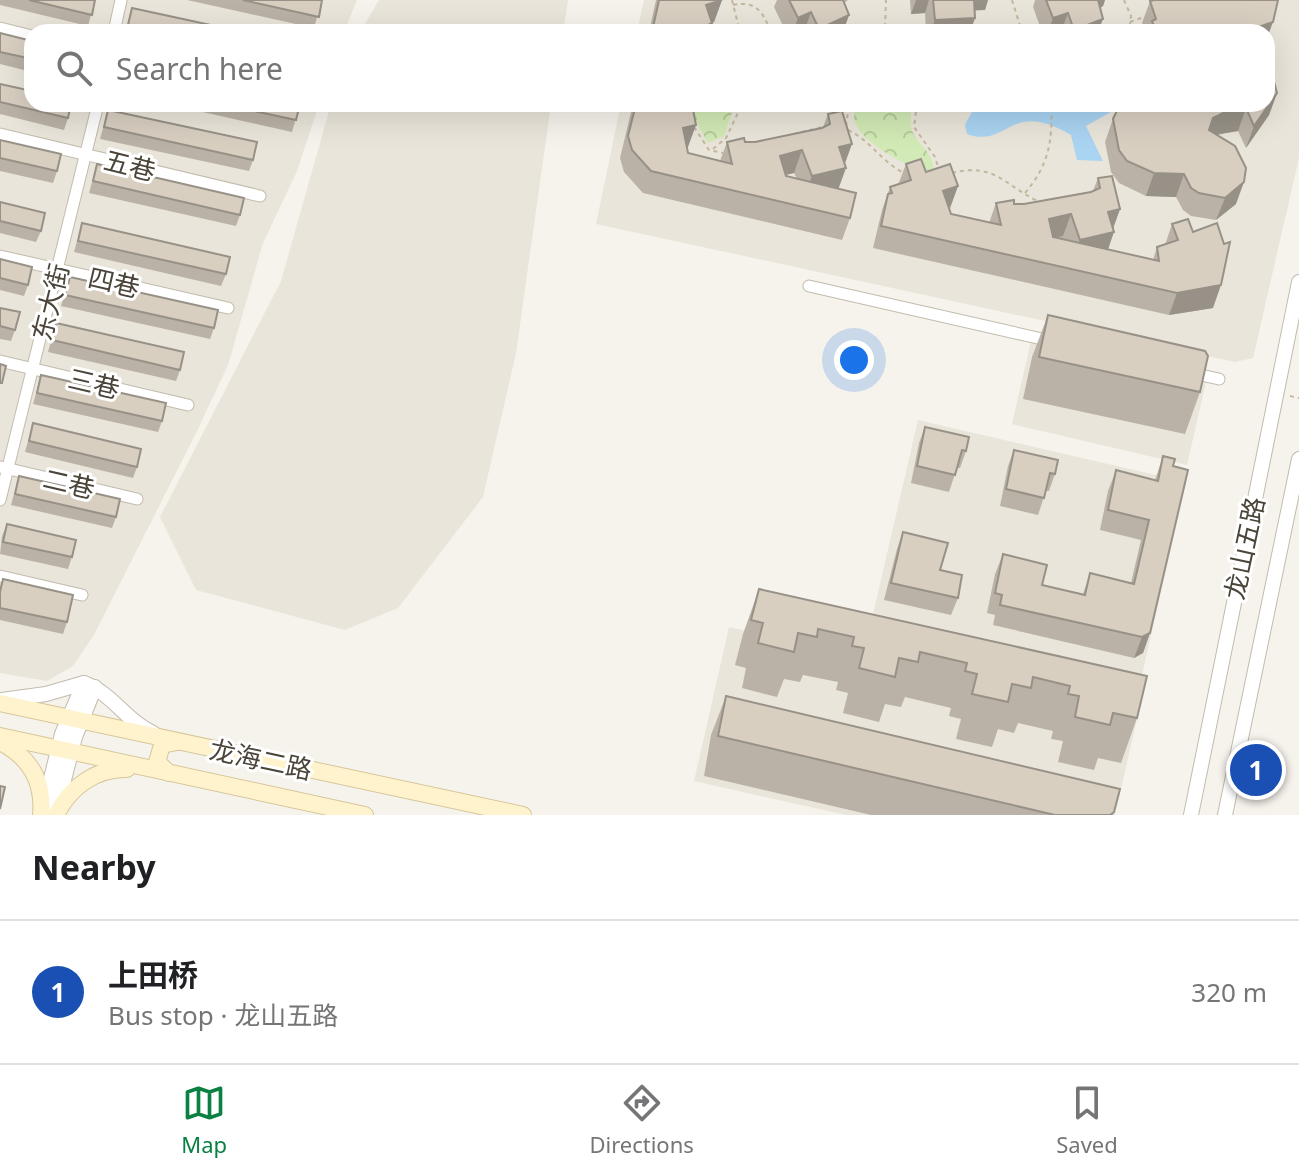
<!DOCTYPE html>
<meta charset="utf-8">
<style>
:root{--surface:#fff;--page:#f2f2f2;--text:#202124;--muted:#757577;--line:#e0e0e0;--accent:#0b8043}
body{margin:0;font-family:"Noto Sans","Noto Sans SC",sans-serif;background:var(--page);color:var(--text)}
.you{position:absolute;left:854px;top:360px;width:28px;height:28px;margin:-20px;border:6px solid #fff;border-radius:50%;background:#1a73e8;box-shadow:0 0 0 12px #1a73e833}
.badge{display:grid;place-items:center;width:52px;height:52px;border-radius:50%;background:var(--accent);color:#fff;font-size:26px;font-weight:700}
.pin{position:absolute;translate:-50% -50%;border:4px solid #fff;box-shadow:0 2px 8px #0006}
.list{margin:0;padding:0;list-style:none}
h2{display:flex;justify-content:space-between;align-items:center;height:104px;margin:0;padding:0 32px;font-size:34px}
h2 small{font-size:26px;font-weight:400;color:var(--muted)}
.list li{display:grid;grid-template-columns:52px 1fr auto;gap:24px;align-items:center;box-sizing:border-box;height:144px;padding:0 32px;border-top:2px solid var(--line)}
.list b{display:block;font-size:30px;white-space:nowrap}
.list p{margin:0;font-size:26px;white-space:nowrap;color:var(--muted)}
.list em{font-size:26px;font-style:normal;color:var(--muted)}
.icon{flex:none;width:44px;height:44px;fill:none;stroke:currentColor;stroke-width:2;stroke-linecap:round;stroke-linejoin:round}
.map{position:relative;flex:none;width:1299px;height:815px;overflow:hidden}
.search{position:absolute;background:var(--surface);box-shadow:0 8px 32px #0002;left:24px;right:24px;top:24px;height:88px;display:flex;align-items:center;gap:20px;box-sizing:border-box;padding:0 28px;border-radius:24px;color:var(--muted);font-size:30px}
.sheet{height:248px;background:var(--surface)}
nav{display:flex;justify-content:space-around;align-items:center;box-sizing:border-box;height:112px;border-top:2px solid var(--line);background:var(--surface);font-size:22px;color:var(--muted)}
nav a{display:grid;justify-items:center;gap:4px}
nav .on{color:var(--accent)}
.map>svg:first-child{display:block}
.residential{fill:#eae5da}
.forest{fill:url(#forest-crowns)}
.water{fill:#a9d4f2}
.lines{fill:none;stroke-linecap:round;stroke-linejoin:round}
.minor-casing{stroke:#c2bbae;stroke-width:13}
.tertiary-casing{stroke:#c2bbae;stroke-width:16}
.secondary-casing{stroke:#d6c79b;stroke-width:18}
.path{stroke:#c4b79f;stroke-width:2;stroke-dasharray:4 4;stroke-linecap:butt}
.minor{stroke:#fff;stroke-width:11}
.tertiary{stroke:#fff;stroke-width:14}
.secondary{stroke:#fff3cd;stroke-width:16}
.wall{fill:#bab2a6;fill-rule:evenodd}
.shaded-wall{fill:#979187}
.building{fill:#d8cfc1;stroke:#979187;stroke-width:2}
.labels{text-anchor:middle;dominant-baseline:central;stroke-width:6;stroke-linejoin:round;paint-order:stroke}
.street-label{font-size:26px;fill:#4b4439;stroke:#fff}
</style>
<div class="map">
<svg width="1299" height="815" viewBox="0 0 1299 815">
<defs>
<pattern id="forest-crowns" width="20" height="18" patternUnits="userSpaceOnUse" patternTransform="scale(2)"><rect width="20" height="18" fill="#d2eab5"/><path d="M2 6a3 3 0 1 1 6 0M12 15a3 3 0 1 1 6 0" fill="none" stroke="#b6ca9c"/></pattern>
</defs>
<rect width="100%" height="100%" fill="#f6f3ec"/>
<g class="residential">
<polygon points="0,0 357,0 344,32 32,32 32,104 319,104 297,171 263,243 228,365 197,431 95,633 73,666 47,681 0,673"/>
<polygon points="379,0 568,0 563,32 360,32"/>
<polygon points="644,0 1299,0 1299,158 1253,358 1235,362 596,224 621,104 1267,104 1267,32 637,32"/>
<polygon points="331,104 551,104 516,353 483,497 398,608 345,630 196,590 160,517 281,281"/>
<polygon points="1031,341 1206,382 1187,465 1012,424"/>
<polygon points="918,420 1186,482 1140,684 871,623"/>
<polygon points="729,627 1137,719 1115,815 846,815 694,781"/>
</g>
<g class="forest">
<polygon points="692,104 735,104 724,136 708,143 697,123"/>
<path d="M855 104H913C902 146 933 141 934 171 913 172 862 143 855 123 853 118 855 110 855 104Z"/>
</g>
<path class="water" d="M976 104H1125L1086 126 1103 161 1077 160 1071 135C1009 98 1008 149 967 134L965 125Z"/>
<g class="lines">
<g class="minor-casing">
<g id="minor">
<polyline points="0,28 32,36"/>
<polyline points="114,32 121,0"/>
<polyline points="0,134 260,196"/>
<polyline points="0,256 228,308"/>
<polyline points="809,286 1051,341"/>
<polyline points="0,361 188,405"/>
<polyline points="1192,373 1219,379"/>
<polyline points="1,467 137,499"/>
<polyline points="0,500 98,104"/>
<polyline points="0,576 82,595"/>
</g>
</g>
<g class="tertiary-casing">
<g id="tertiary">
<path d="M2 700 46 694 84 683C112 693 125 720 153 733"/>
<polyline points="44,807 62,734 84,683"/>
<polyline points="56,811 75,737 95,687"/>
<polyline points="1191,815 1299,282"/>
<polyline points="1225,815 1299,459"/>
</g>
</g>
<g class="secondary-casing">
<g id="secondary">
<polyline points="0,703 523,815"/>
<polyline points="0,736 365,815"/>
<path d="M0 742C30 757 44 781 41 815"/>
<polyline points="169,773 157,762 162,745 177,742"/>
<path d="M56 815C70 787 96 768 127 769"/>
</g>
</g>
<g class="path">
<polyline points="732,0 740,32"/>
<polyline points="1012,0 1022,32"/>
<polyline points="1124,0 1131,16 1129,32"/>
<path d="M733 5C757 0 763 13 771 32"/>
<polyline points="1130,22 1144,17"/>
<polyline points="885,27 886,0"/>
<polyline points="897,28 907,32"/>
<polyline points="868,32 878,28"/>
<polyline points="917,104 914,127 935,157 939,170"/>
<polyline points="846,126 849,104"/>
<polyline points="694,127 709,150 723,153"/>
<path d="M848 130C870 140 881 161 902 172"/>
<polyline points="794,134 826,126"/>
<polyline points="713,149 726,138 742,104"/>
<path d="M952 173C996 162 1004 186 1040 202"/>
<path d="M1025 193C1049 165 1053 140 1051 104"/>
<polyline points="1290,396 1299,398"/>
</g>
<use href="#minor" class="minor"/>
<use href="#tertiary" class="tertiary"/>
<use href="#secondary" class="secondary"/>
</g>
<g class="wall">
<polygon points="0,0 95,0 88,26 0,5"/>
<polygon points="187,0 322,0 314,28"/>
<polygon points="656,0 722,0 714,22 712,23 710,32 649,32"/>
<polygon points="777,0 848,0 844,3 849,15 843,32 786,32 774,7"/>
<polygon points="910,0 988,0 985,10 974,10 975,18 970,32 926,32 925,13 911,14"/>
<polygon points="1035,0 1105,0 1103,6 1100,8 1098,32 1042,32 1033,7"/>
<polygon points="1150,1 1267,32 1145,32 1142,23"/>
<polygon points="132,8 243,32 125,32"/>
<polygon points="0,33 32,41 32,72 0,64"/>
<polygon points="0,84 68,118 64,130 0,114"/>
<polygon points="1277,93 1269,115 1246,148 1238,131 1217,135 1236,204 1216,220 1191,216 1183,210 1176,197 1146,196 1119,183 1111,172 1105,142 1113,119"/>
<polygon points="167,104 300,104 292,132"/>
<path d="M633 104H692L688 147H687L688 153 720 161 727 142H755L823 127 828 114 845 164 838 189 850 218 842 240 643 193 624 172 620 158ZM794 173 797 179 786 176 785 175Z"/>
<polygon points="108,110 253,160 249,171 100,139"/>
<polygon points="0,140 57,171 53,183 0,171"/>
<polygon points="97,164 240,215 236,226 89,193"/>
<polygon points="906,164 958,186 950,208 951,214 989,223 996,203 1024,204 1093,191 1098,178 1120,209 1113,229 1108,250 1153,260 1157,247 1165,245 1172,224 1213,308 1169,315 873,248 882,210 890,187 898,185"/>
<polygon points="0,202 41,231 36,242 0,233"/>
<polygon points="82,223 226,274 221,286 74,252"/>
<polygon points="0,259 28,285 24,296 0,290"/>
<polygon points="70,277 214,328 210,339 61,306"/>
<polygon points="0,308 15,330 11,341 0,339"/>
<polygon points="1048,315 1200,392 1185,434 1023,399 1032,357"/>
<polygon points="56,323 180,370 176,381 48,352"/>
<polygon points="41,375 162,421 158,432 33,404"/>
<polygon points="33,423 137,467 133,478 25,452"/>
<polygon points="925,427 966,451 960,468 957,468 949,492 911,483 919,443"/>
<polygon points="1014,450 1055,474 1049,491 1046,491 1038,515 1000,506 1008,466"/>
<polygon points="1163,456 1150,633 1143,653 1134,658 993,625 995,615 987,613 995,574 1003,554 1042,585 1083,594 1090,573 1131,583 1141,540 1100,530 1108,491 1116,470 1155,480"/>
<polygon points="19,476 116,517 112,528 11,505"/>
<polygon points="7,524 72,557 68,569 0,554 2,536"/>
<polygon points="903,532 940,570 958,598 951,615 884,600 897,549"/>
<polygon points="3,579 67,622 63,634 0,620 0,587"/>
<polygon points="759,589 1147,676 1137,718 1121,763 1098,758 1094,770 1058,762 1063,741 1051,739 1053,731 1018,723 1014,733 998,729 992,747 956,739 961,719 949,716 951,708 905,697 901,707 885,704 879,722 843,713 848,693 836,690 838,682 803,675 800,682 784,679 777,697 742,688 746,668 735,665 743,634"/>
<polygon points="726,696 1120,789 1113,815 871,815 704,776 711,735"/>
</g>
<g class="shaded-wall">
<polygon points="722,0 714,22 698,27 706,5"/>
<polygon points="916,0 929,0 925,13 911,14"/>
<polygon points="969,0 988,0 985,10 965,11"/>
<polygon points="1095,0 1105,0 1103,6 1089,16"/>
<polygon points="811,12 804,32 793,32 798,18"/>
<polygon points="1068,13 1061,32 1048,32 1053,18"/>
<polygon points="849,15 843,32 818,32 819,29"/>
<polygon points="975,18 970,32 930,32 935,20"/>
<polygon points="1103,19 1098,32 1074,32 1074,30"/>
<polygon points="1273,22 1267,38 1267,32 1244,32"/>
<polygon points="1277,93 1269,115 1246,148 1254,126"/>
<polygon points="1246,108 1238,131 1219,134 1205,141 1213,118 1227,111"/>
<polygon points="696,125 688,147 675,150 683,128"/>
<polygon points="852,144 844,166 839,147"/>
<polygon points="802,150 794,173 772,178 780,156"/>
<polygon points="846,168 838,190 804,198 812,176"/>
<polygon points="1154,173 1184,174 1176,197 1146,196"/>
<polygon points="1244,182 1236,204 1216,220 1225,198"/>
<polygon points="958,186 950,208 943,191"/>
<polygon points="1120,209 1112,231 1108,212"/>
<polygon points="1071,214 1063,236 1041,241 1049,219"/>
<polygon points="1114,232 1106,255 1072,262 1080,240"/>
<polygon points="1221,285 1213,308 1169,315 1177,293"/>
<polygon points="1150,633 1143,653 1134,658 1142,637"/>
</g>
<g class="building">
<polygon points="29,0 95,0 92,15"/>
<polygon points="243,0 322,0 319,17"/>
<polygon points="659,0 722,0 706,5 712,23 708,25 710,31 652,32"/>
<polygon points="789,0 843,0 849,15 819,29 811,12 798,18"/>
<polygon points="933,0 974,0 975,18 935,20"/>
<polygon points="1046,0 1098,0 1103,19 1074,30 1068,13 1053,18"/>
<polygon points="1154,0 1278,0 1273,22 1244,32 1156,32 1152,21 1156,19 1150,1"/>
<polygon points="132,8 243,32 158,32 128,25"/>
<polygon points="877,28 899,28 898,32 877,32"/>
<polygon points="0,33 32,41 32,59 0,52"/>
<polygon points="1267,73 1273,78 1277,93 1254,126 1246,108 1227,111 1213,118 1209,130 1235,146 1246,168 1244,182 1225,198 1199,193 1191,188 1184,174 1154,173 1127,161 1119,150 1113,119 1120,104 1267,104"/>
<polygon points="0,84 32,91 32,104 71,104 68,118 0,102"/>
<polygon points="222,104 300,104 296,120"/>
<polygon points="636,104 692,104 696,125 683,128 688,153 732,164 727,142 744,138 745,142 755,142 822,128 830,124 828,114 842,111 852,144 839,147 846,168 812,176 802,150 780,156 786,176 856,193 850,218 651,171 632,150 628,136"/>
<polygon points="108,110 257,142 253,160 104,127"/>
<polygon points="0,140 61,154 57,171 0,158"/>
<polygon points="921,159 926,172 950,164 958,186 943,191 951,214 1001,225 996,203 1014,200 1014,204 1024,204 1091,192 1100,188 1098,178 1112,176 1120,209 1108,212 1114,232 1080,240 1071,214 1049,219 1053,237 1159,261 1157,247 1178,240 1172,224 1188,219 1193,232 1217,223 1224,244 1230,242 1221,285 1177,293 881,226 888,194 892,193 890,187 911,180 906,164"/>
<polygon points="97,164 244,198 240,215 93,181"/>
<polygon points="0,202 45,213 41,231 0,221"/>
<polygon points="82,223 230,257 226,274 78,241"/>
<polygon points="0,259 32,267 28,285 0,278"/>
<polygon points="70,277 218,310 214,328 65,295"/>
<polygon points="0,308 20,312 15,330 0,326"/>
<polygon points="1048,315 1205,351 1208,356 1200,392 1039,357"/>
<polygon points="56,323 184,352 180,370 52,340"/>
<polygon points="0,364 6,366 2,383 0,383"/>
<polygon points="41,375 166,403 162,421 37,393"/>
<polygon points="33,423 141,449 137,467 29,441"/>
<polygon points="925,427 969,437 966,451 962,450 955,475 917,466"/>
<polygon points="1014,450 1058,460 1055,474 1050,473 1044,498 1006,489"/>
<polygon points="1163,456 1175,459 1173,466 1188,470 1150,633 1142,637 1000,605 1002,595 995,593 1003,554 1047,565 1042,585 1085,595 1090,573 1134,584 1149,520 1108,510 1116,470 1158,481"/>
<polygon points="19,476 120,499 116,517 15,494"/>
<polygon points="7,524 76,540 72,557 3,542"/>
<polygon points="903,532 948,543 940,570 962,575 958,598 891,583"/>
<polygon points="3,579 73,595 67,622 0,608 0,592"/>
<polygon points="759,589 1147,676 1137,718 1113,713 1110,725 1075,717 1079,696 1068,694 1070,686 1033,677 1031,688 1012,684 1008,702 972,694 977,674 965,671 967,663 920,652 918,662 899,658 895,677 859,668 864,648 852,646 854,637 818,629 817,637 798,633 794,652 758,643 763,623 751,620"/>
<polygon points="726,696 1120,789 1114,812 1110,815 1055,815 718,736"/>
<polygon points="0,786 5,787 0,809"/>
</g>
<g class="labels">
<g class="street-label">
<text transform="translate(130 165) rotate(14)">五巷</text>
<text transform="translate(114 282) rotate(13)">四巷</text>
<text transform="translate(50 302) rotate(-76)">东大街</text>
<text transform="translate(94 383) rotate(13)">三巷</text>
<text transform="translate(69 483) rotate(13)">二巷</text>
<text transform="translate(1244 548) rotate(-78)">龙山五路</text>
<text transform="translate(261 759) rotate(12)">龙海二路</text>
</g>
</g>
</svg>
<div class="you"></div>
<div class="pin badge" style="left:1256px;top:770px;background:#1a4fb4">1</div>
<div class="search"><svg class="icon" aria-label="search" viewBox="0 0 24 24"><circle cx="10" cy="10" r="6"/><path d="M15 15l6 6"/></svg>Search here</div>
</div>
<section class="sheet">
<h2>Nearby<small></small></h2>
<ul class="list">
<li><span class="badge" style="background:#1a4fb4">1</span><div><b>上田桥</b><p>Bus stop · 龙山五路</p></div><em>320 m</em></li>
</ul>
</section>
<nav>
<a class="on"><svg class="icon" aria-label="map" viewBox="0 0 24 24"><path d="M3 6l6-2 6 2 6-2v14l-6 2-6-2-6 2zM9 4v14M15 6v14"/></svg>Map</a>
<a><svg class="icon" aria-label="directions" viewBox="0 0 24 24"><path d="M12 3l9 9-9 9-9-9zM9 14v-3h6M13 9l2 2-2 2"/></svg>Directions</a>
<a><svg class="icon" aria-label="saved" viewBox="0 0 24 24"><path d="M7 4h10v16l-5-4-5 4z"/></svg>Saved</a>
</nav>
